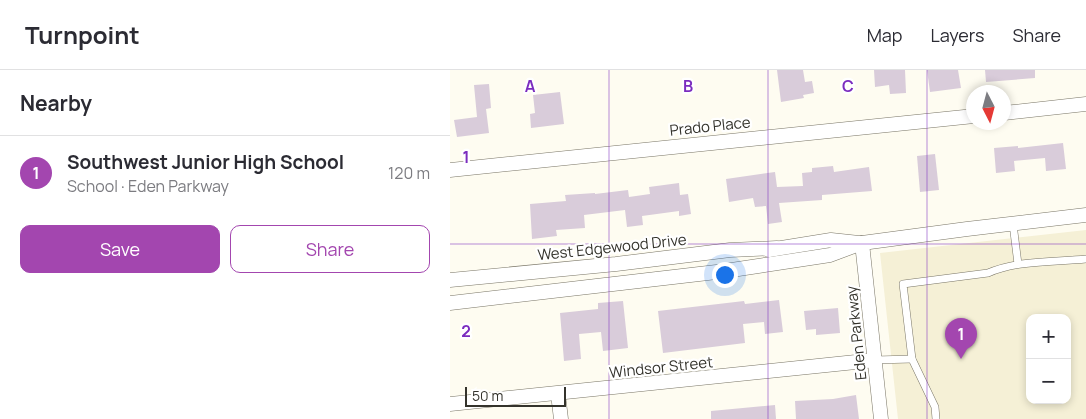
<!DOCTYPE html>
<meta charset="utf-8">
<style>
:root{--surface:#fff;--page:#f7f7f7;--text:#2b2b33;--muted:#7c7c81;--line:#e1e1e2;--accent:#a346af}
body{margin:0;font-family:Manrope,sans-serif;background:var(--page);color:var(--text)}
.controls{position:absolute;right:15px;bottom:15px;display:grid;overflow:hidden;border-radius:10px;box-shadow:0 2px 8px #0003}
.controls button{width:45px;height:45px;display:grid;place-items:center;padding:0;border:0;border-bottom:1px solid var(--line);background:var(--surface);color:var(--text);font:25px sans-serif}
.compass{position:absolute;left:516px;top:15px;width:45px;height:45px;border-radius:50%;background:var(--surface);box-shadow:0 2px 8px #0003;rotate:174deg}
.scale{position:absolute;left:15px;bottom:12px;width:101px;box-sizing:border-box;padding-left:5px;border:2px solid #34332c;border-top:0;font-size:14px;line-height:18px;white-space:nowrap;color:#34332c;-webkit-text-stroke:4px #fff;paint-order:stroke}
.you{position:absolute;left:274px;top:204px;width:18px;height:18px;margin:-12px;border:4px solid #fff;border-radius:50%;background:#1a73e8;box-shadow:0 0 0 8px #1a73e833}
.badge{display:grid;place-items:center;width:32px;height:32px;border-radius:50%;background:var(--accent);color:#fff;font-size:16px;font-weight:700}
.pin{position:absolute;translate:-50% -41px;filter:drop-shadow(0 1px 2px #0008)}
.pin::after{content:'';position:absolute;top:26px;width:18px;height:15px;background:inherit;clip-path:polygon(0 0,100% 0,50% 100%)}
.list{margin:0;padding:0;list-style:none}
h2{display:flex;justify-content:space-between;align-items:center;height:65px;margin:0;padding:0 20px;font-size:21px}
h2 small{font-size:16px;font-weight:400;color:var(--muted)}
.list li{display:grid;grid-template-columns:32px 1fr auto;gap:15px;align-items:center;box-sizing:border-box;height:75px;padding:0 20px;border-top:1px solid var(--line)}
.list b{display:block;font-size:19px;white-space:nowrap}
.list p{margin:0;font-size:16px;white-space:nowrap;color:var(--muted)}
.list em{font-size:16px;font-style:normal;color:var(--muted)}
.actions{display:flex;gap:10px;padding:15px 20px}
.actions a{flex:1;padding:11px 0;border:1px solid var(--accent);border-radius:10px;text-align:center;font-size:18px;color:var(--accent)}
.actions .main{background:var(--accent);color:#fff}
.map{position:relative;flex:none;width:636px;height:349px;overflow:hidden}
header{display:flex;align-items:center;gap:30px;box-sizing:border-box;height:70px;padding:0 25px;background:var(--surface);border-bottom:1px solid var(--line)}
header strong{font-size:24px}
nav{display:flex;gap:28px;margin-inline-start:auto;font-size:18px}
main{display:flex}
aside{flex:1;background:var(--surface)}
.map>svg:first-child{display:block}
.built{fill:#f5f0d6;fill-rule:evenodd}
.building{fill:#d9ccda}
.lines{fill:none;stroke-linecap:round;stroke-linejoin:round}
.lane-casing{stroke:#797566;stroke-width:8}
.street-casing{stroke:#797566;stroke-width:15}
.lane{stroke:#fff;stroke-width:7}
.street{stroke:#fff;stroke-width:14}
.grid{fill:none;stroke:#7b2cbf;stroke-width:1;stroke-opacity:0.55}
.labels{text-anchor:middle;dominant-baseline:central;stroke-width:4.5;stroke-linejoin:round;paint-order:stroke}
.street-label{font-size:15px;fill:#34332c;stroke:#fff}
.grid-label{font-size:16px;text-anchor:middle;font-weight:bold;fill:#7b2cbf;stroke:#fff;stroke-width:4.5;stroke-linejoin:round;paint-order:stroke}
</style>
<header>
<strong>Turnpoint</strong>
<nav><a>Map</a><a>Layers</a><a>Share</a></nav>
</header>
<main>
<aside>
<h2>Nearby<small></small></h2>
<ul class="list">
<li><span class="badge">1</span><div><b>Southwest Junior High School</b><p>School · Eden Parkway</p></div><em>120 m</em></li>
</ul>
<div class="actions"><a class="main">Save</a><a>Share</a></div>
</aside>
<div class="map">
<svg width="636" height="349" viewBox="0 0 636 349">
<rect width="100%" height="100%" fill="#fefcf1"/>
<path class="built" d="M636 160V349H448L430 183ZM580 248H617V330H580Z"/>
<g class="building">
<polygon points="327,0 353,0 355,12 362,11 364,23 353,25 354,28 331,32"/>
<polygon points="424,0 455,0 456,23 440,24 439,15 425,17"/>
<polygon points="477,0 508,0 511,18 480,22"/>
<polygon points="535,0 585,0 585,8 536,12"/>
<polygon points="39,14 41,38 36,39 39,63 7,67 4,50 27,47 24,15"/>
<polygon points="110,22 114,54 81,58 80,44 85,43 83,25"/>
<polygon points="613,73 616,99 596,101 595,88 564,91 565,101 546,103 544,78 568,76 568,78"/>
<polygon points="485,84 489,120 470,122 467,86"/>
<polygon points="383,96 384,102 419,97 422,121 372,125 372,130 329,133 332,152 318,154 316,136 305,137 303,128 279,132 276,109 325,102 327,117 353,116 352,103 362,102 362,98"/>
<polygon points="229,113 230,125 238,124 241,144 229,146 229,141 192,146 193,155 177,157 175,140 134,145 135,158 106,160 107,166 82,169 80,134 116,131 115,125 145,123 145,124 178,120 179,127 200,124 199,117"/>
<polygon points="329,230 333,262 315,264 314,252 293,254 295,273 213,283 208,241 294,231 295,234"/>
<polygon points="173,231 178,278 153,281 151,262 129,264 131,289 114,291 110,243 148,239 148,233"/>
<polygon points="388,238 390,263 366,265 366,259 356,260 354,241"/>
<polygon points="406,325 409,349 346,349 345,331 383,329"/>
<polygon points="325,335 326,349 261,349 261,341"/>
</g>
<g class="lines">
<g class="lane-casing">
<g id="lane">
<polyline points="563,154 568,194"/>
<polyline points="425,290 462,289"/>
<path d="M486 349 485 337 462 289 453 214 538 203C568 190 604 192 636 189"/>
</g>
</g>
<g class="street-casing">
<g id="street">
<polyline points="554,43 636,34"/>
<polyline points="0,100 524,46"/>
<polyline points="412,173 431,349"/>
<polyline points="319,180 381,170 409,173"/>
<polyline points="0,210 166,194 280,180 327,178"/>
<polyline points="0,233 275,201 380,185 412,173 517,159 636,145"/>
<polyline points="108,324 111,349"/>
<polyline points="0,334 425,290"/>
</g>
</g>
<use href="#lane" class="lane"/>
<use href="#street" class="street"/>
</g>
<path class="grid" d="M159 0V349M318 0V349M477 0V349M0 174H636"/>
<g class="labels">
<g class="street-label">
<text transform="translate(260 56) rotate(-6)">Prado Place</text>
<text transform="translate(162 177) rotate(-6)">West Edgewood Drive</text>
<text transform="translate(406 263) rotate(-96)">Eden Parkway</text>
<text transform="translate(211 297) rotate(-6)">Windsor Street</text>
</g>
</g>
<g class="grid-label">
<text x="80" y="22">A</text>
<text x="238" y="22">B</text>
<text x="398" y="22">C</text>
<text x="16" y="93">1</text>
<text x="16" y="267">2</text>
</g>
</svg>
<div class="controls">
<button>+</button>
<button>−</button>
</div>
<svg class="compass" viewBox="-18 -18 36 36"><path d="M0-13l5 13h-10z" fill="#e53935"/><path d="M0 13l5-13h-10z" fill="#7c7c81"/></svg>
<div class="scale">50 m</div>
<div class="you"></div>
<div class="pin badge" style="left:511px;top:289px">1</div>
</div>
</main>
